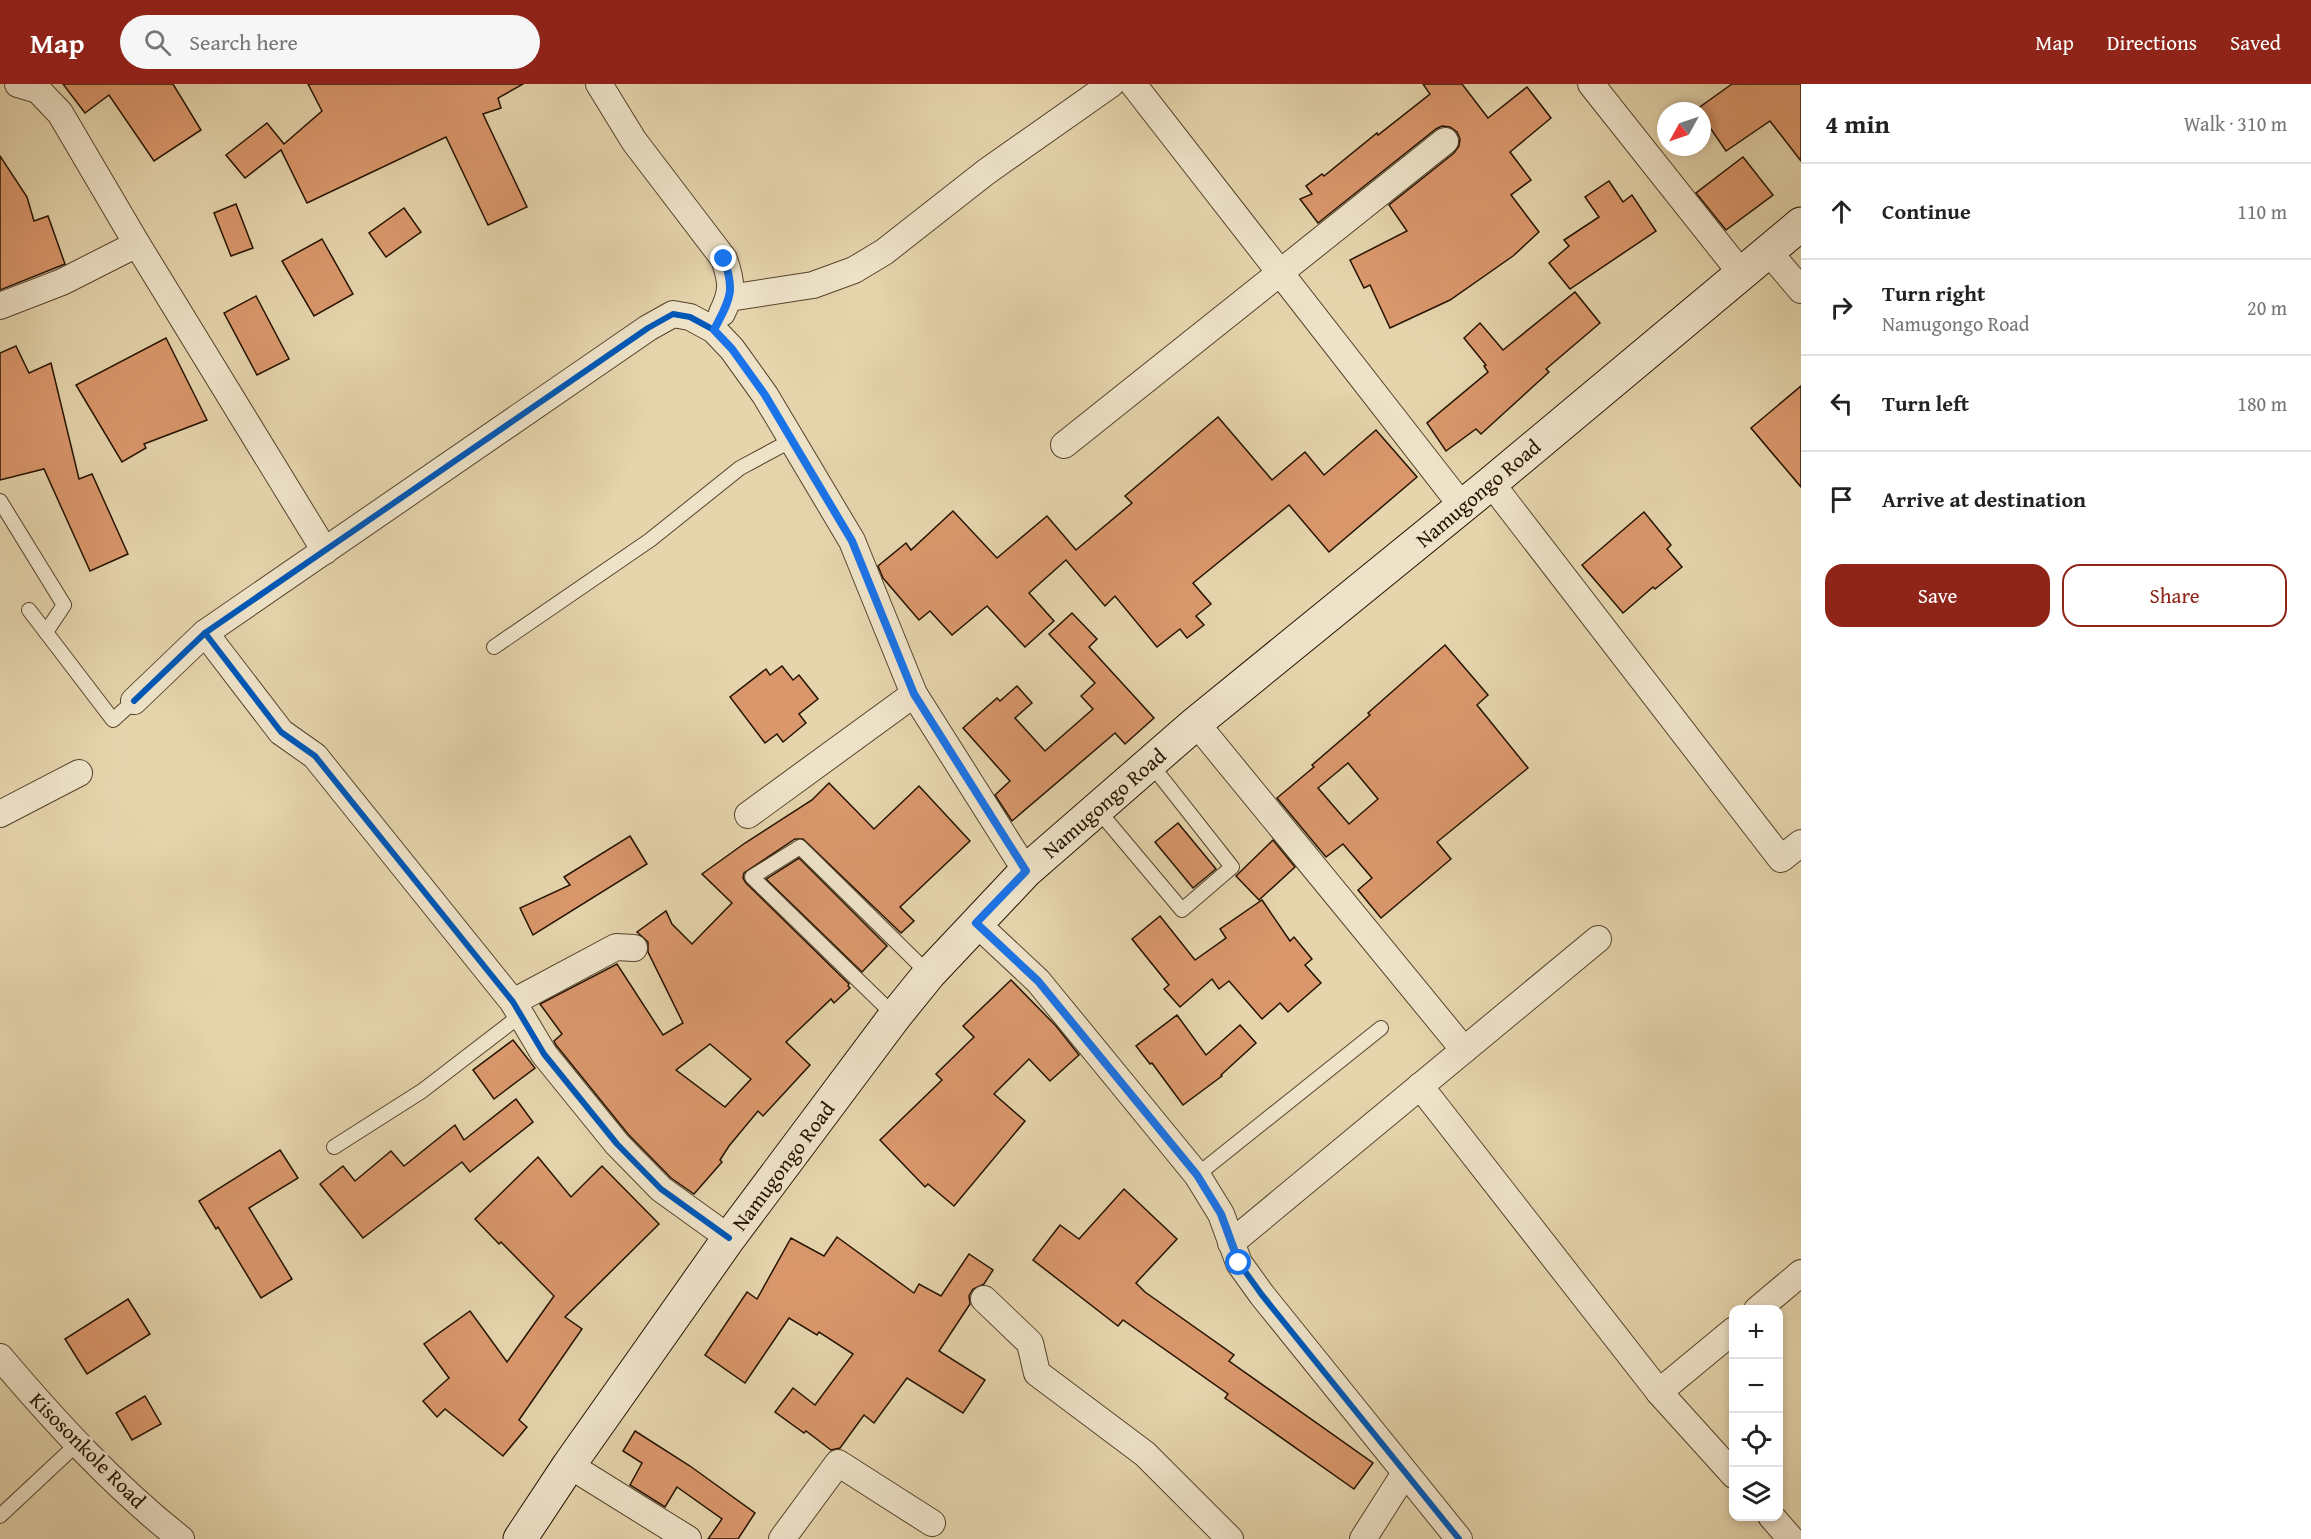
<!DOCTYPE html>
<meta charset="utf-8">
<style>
:root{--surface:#fff;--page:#f6f6f6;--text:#222;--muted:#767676;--line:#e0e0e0;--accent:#8f2418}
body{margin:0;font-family:"Gentium Book Plus",serif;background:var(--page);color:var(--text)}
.controls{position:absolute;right:18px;bottom:18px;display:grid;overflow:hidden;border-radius:12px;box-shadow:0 3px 9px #0003}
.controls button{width:54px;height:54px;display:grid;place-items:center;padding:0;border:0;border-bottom:2px solid var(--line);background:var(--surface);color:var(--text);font:30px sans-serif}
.compass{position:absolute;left:1657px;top:18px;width:54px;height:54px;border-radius:50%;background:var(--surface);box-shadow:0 3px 9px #0003;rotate:230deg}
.stop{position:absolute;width:18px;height:18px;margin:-14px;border:4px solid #1a73e8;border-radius:50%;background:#fff}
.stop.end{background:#1a73e8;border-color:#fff;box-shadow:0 2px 6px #0008}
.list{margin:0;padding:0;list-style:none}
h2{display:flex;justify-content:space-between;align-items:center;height:78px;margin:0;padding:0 24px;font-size:26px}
h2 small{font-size:20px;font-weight:400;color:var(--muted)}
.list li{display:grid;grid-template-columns:39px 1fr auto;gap:18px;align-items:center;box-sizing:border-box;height:96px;padding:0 24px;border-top:2px solid var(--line)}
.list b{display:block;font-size:22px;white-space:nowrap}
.list p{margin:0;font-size:20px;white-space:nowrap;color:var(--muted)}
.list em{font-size:20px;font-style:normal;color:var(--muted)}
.actions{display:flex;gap:12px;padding:18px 24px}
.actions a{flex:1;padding:14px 0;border:2px solid var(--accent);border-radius:18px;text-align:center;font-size:21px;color:var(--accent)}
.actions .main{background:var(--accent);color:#fff}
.icon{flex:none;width:33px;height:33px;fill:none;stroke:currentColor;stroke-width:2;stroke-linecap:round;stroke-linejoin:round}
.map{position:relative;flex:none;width:1801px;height:1455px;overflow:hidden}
header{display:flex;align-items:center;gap:36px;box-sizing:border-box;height:84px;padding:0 30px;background:var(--accent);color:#fff}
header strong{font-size:28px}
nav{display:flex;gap:33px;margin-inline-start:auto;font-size:21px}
.search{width:420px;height:54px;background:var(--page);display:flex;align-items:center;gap:15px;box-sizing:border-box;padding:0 21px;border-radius:33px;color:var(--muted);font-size:22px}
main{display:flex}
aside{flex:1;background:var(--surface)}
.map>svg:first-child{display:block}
.building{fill:#da976c;stroke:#251300;stroke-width:1.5;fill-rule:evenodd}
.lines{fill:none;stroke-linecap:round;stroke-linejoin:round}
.lane-casing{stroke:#55432b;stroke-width:16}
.street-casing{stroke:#55432b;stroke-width:28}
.secondary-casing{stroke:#251300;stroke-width:35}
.lane{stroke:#eee3c9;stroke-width:14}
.street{stroke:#eee3c9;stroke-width:26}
.secondary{stroke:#eee3c9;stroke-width:33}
.cycleway-casing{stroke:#eee3c9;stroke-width:10}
.cycleway{stroke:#0057b8;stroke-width:6}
.route{stroke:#1a73e8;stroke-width:8}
.labels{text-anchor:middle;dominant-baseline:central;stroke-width:6;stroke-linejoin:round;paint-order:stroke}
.street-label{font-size:21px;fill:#251300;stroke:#eee3c9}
</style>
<header>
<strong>Map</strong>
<div class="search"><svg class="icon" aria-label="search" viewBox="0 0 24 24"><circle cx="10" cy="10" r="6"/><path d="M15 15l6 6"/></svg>Search here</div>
<nav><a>Map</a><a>Directions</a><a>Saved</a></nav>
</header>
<main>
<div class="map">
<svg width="1801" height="1455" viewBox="0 0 1801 1455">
<rect width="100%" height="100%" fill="#e5d4ac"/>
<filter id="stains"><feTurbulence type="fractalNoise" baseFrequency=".00333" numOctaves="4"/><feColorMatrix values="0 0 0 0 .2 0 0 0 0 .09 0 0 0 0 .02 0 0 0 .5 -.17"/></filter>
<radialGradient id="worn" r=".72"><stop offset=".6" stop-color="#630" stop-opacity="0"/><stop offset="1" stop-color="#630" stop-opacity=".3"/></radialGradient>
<g class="building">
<polygon points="63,0 173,0 201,46 154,77 109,11 85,29"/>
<polygon points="308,0 523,0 498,14 501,24 483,30 527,123 488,141 446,53 307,119 281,66 245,94 226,71 267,39 284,60 322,27"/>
<polygon points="1423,0 1462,0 1488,34 1527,3 1551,34 1510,68 1531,96 1511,111 1539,148 1513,172 1450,216 1390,244 1370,201 1364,204 1350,176 1407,147 1389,121 1454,69 1459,62 1460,55 1457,48 1450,43 1442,42 1436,45 1318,139 1300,115 1312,110 1306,102 1322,90 1324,92 1377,49 1378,51 1430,10"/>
<polygon points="1732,0 1801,0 1801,77 1770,37 1726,67 1702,32 1702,27 1697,25"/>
<polygon points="0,72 27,113 34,137 48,132 65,180 0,206"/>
<polygon points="1743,73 1773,111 1726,146 1696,109"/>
<polygon points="1609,97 1623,118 1632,111 1656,147 1570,205 1549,179 1569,162 1564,156 1599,133 1585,113"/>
<polygon points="236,120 253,164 231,172 214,129"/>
<polygon points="404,124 421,148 386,173 369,149"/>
<polygon points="322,155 353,210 314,232 282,177"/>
<polygon points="1575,208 1600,239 1546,285 1549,288 1481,350 1476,345 1446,367 1427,339 1488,288 1484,282 1486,281 1464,254 1480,239 1503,266"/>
<polygon points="256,212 289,275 257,291 224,229"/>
<polygon points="166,254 207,336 144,360 146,364 122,378 76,301"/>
<polygon points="16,262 29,289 51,279 79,395 92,390 128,470 90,487 44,385 0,396 0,269"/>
<polygon points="1801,302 1801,403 1751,344"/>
<polygon points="1218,333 1272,396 1305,368 1324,391 1376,346 1417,393 1329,468 1289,421 1193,499 1211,520 1196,532 1204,541 1187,554 1180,545 1157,563 1115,512 1105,522 1066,476 1029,509 1054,537 1025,563 987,522 952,551 930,527 919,536 883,494 878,482 906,459 911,466 953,427 997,474 1047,432 1076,466 1132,419 1125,412"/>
<polygon points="1644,428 1671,461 1667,465 1682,483 1655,505 1653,503 1623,529 1582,481"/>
<polygon points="1072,529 1097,555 1089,563 1154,634 1125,660 1115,649 1012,737 995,711 1010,697 963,644 997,614 1000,617 1017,602 1032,619 1015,634 1045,667 1093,625 1081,612 1095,599 1049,550"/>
<path d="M1445 561 1488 611 1477 621 1528 684 1437 758 1451 775 1381 834 1358 806 1372 794 1343 760 1326 773 1277 714 1314 683 1312 681 1370 631 1368 629ZM1348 679 1378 715 1349 740 1318 704Z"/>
<polygon points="782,582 793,596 799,591 818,615 799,630 806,639 783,658 777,650 765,659 730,613 766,585 770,591"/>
<path d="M829 699 874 745 919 702 970 757 900 823 914 837 901 849 803 755H795L744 789 743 794 746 799 849 900 848 902 850 904 834 919 831 915 786 958 810 981 763 1032 758 1027 729 1062 720 1076 722 1078 694 1110 671 1094 628 1050 556 961 554 957 562 950 540 920 617 880 663 951 683 939 648 868V858L637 848 666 827 672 840 692 860 732 819 702 790 745 759 812 716ZM710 960 751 995 725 1023 676 986Z"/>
<polygon points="1178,739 1216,785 1193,804 1155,758"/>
<polygon points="630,752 647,780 533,851 520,824 570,801 564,793"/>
<polygon points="1273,756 1295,783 1259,816 1236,792"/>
<polygon points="799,774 887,862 862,888 766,795"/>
<polygon points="1262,816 1290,857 1294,853 1312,875 1305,881 1321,899 1288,928 1280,919 1262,935 1229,897 1219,905 1212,895 1180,923 1164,905 1169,901 1132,855 1160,832 1195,876 1226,854 1220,845"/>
<polygon points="1011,896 1056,942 1079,971 1050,997 1029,975 994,1010 1025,1037 954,1122 928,1100 925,1103 880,1056 942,996 936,990 974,953 963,942"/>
<polygon points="1177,931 1206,971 1240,941 1256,959 1221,991 1222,992 1183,1021 1152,979 1150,980 1136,962"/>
<polygon points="513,956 535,984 494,1015 473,986"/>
<polygon points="516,1015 533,1038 470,1088 462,1078 363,1154 320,1100 343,1082 355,1097 391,1067 404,1082 455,1041 464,1056"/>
<polygon points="280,1066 298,1094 249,1124 292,1195 261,1214 218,1143 216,1145 199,1117"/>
<polygon points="538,1073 571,1113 602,1082 659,1140 565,1233 582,1245 519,1336 527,1343 503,1372 445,1325 437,1333 423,1317 449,1294 424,1260 470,1227 507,1278 554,1212 501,1158 499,1160 475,1135"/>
<polygon points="1124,1105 1177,1155 1136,1199 1145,1208 1234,1271 1229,1277 1373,1379 1354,1405 1225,1314 1228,1310 1123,1236 1118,1242 1033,1176 1060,1141 1079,1155"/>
<polygon points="837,1153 914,1209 919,1200 941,1212 969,1170 993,1186 984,1200 973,1205 969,1212 970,1220 939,1267 985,1296 963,1329 907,1294 874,1339 864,1331 840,1364 831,1366 806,1347 804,1349 775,1328 793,1304 815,1321 853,1270 819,1248 817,1251 789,1234 745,1299 705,1271 747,1208 757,1215 791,1154 824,1172"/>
<polygon points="128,1215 150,1250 87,1290 65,1255"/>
<polygon points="145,1312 161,1340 132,1356 116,1329"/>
<polygon points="635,1347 690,1382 755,1429 738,1455 708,1455 722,1435 677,1403 665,1423 630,1401 642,1379 623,1367"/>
</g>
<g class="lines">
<g class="lane-casing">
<g id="lane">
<polyline points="0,417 64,521 46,548"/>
<polyline points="29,526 113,636 134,617"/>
<polyline points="494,563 650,456 740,384 792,356"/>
<polyline points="1097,725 1182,826 1232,783 1150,679"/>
<polyline points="895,932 752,793 800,763 929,890"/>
<polyline points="334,1063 422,1007 521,931"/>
<polyline points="1197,1091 1381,944"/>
<polyline points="0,1432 77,1360"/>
</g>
</g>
<g class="street-casing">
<g id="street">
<polyline points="18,0 38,6 60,29 137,160"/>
<path d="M599 0 634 57 724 175C732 198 733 207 722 229"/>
<polyline points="1133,0 1462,422"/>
<polyline points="1591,0 1741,189"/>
<polyline points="1768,167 1801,206"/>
<polyline points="729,214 813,201 854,186 884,168 986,88 1111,0"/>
<polyline points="0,222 62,198 137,160 325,467"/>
<polyline points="1064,361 1445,57"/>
<polyline points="1491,399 1781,775 1801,759"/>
<polyline points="205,549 281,648 315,672 513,918 544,970 617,1060 661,1105 729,1154"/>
<polyline points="134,617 205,549 648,244 673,230 690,233 714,246 732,265 765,311 852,457 914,610 1026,787"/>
<polyline points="1196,639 1464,966"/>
<polyline points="0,730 79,689"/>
<polyline points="748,731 914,610"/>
<polyline points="976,839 1038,897 1197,1091 1221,1130 1239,1179 1262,1211 1459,1455"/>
<polyline points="513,918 616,863 634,864"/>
<polyline points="1420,1002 1659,1308 1734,1391"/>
<polyline points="1231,1159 1598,855"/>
<polyline points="984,1215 1030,1259 1037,1289 1145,1370 1230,1455"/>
<polyline points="1757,1226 1801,1189"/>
<path d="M0 1273C55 1338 114 1402 181 1455"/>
<polyline points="1659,1308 1734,1246"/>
<polyline points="569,1381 688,1455"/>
<polyline points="1771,1432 1791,1455"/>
<polyline points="782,1455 838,1379 932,1439"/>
<polyline points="1363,1455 1405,1389"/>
</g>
</g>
<g class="secondary-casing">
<polyline id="secondary" points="520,1455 569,1381 729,1154 895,932 929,890 1026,787 1196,639 1491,399 1801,140"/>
</g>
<use href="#lane" class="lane"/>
<use href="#street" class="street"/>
<use href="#secondary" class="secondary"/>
<g class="cycleway-casing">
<g id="cycleway">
<polyline points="205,549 281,648 315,672 513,918 544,970 617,1060 661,1105 729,1154"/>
<polyline points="134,617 205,549 648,244 673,230 690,233 714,246 732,265 765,311 852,457 914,610 1026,787"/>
<polyline points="976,839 1038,897 1197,1091 1221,1130 1239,1179 1262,1211 1459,1455"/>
</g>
</g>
<use href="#cycleway" class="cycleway"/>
</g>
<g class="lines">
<path class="route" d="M724 175C736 209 729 216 714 246L732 265 765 311 852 457 914 610 1026 787 976 839 1038 897 1197 1091 1221 1130 1239 1179"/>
</g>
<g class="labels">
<g class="street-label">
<text transform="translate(1478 409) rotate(-40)">Namugongo Road</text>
<text transform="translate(1104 719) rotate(-41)">Namugongo Road</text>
<text transform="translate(783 1082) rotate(-53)">Namugongo Road</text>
<text transform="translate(88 1366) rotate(45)">Kisosonkole Road</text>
</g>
</g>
<rect width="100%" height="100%" filter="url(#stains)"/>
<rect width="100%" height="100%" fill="url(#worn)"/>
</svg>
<div class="controls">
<button>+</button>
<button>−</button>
<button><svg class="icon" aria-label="locate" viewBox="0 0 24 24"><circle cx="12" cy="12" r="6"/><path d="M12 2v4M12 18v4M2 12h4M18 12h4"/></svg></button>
<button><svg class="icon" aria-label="layers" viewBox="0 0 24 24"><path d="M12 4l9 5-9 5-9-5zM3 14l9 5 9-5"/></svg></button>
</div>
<svg class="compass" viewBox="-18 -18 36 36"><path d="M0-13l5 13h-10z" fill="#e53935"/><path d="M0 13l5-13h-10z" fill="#767676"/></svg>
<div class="stop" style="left:1239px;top:1179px"></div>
<div class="stop end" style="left:724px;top:175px"></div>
</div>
<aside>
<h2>4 min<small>Walk · 310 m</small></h2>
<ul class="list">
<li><svg class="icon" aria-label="ahead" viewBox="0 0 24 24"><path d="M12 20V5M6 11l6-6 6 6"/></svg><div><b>Continue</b></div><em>110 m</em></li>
<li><svg class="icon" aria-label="right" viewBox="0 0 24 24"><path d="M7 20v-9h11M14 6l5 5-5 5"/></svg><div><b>Turn right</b><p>Namugongo Road</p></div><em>20 m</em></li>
<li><svg class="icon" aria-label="left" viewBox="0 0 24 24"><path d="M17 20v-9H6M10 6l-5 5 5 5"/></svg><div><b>Turn left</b></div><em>180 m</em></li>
<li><svg class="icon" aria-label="arrive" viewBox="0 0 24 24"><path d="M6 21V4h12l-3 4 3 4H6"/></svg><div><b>Arrive at destination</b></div></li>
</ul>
<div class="actions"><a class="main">Save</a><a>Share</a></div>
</aside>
</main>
